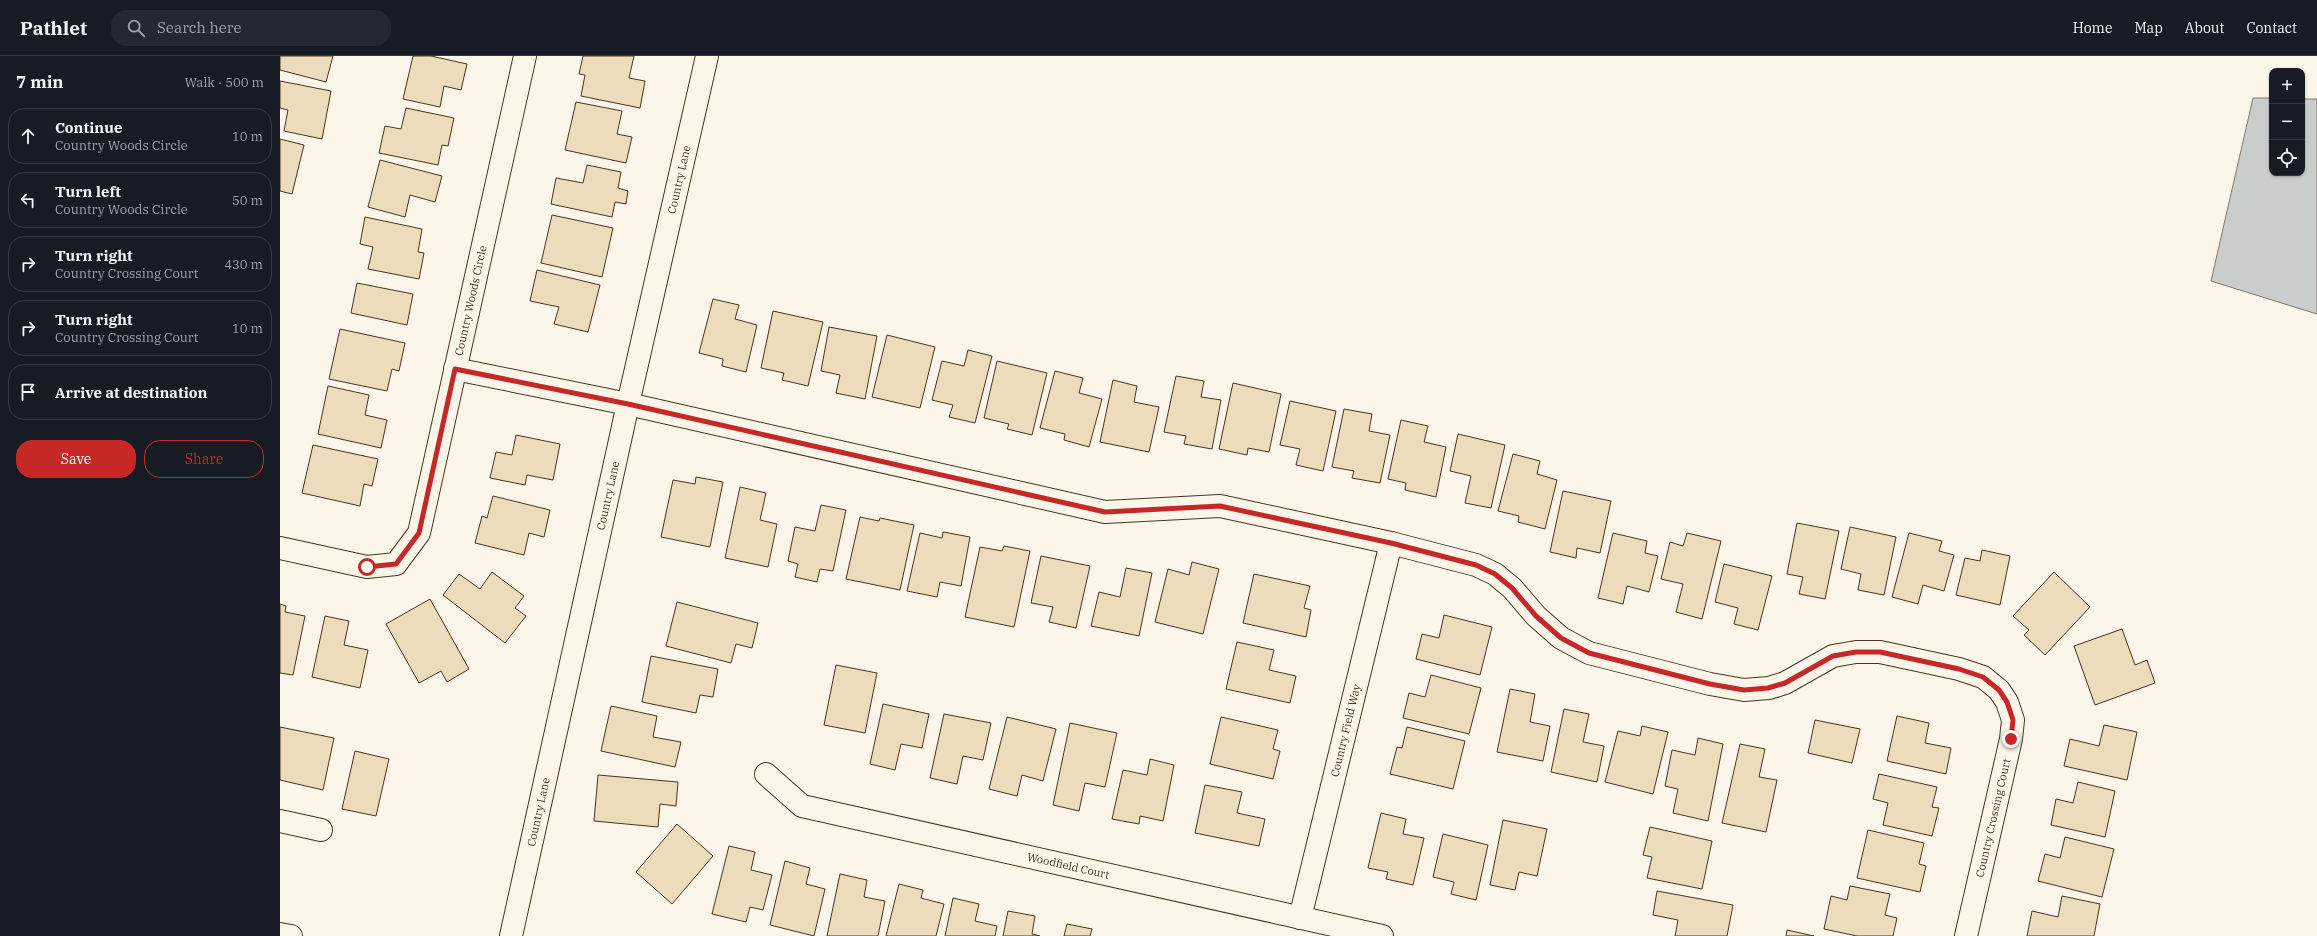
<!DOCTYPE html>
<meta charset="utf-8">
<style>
:root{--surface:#171b24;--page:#242831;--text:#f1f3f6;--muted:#9ea1a6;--line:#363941;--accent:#c62828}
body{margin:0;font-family:"IBM Plex Serif",serif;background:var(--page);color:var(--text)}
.controls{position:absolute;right:12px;top:12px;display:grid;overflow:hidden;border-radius:8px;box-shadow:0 1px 3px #0004}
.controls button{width:36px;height:36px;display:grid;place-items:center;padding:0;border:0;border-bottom:1px solid var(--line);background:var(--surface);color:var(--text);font:20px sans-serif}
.stop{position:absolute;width:12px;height:12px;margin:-9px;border:3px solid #c62828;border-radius:50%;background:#fff}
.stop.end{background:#c62828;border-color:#fff;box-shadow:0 1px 4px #0008}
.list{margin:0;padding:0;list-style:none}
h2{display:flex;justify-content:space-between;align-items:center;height:52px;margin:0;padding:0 16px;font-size:17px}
h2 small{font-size:13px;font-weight:400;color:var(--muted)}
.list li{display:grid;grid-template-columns:26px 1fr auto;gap:12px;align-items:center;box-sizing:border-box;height:56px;margin:0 8px 8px;padding:0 8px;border:1px solid var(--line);border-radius:16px}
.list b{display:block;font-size:15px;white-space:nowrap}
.list p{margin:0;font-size:13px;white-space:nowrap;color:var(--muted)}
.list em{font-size:13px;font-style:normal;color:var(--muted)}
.actions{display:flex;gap:8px;padding:12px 16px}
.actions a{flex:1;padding:9px 0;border:1px solid var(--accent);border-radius:16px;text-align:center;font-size:14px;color:var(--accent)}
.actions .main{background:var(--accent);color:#fff}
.icon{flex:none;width:22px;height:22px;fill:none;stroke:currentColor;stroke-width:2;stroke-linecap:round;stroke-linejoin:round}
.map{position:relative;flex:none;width:2037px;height:880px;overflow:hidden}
header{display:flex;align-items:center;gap:24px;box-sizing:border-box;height:56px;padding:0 20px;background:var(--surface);border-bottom:1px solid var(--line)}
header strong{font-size:19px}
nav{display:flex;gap:22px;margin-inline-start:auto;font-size:14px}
.search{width:280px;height:36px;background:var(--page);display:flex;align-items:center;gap:10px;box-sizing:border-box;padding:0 14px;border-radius:16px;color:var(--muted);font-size:15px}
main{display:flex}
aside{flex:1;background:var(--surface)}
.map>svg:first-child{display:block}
.water{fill:#c9cecd;stroke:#887966}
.building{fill:#ecdcbc;stroke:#4a3520}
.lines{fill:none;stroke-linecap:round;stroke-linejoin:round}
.minor-casing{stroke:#4a3520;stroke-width:24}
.major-casing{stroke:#4a3520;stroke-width:24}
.minor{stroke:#fbf6e9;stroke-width:22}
.major{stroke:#fbf6e9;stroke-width:22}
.route{stroke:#c62828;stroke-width:5}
.labels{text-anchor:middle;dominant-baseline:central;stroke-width:3;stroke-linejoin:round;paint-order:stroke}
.street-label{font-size:11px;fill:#4a3520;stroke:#fbf6e9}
</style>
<header>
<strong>Pathlet</strong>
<div class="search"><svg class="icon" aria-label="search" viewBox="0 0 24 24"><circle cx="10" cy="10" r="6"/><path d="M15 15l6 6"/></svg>Search here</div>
<nav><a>Home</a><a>Map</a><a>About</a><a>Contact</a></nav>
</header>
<main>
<aside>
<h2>7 min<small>Walk · 500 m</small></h2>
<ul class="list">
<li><svg class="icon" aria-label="ahead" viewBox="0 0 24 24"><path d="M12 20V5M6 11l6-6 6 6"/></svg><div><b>Continue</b><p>Country Woods Circle</p></div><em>10 m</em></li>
<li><svg class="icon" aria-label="left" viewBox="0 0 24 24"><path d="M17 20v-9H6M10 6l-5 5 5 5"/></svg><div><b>Turn left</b><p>Country Woods Circle</p></div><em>50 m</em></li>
<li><svg class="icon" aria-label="right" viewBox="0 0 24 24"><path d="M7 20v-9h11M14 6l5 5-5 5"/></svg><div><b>Turn right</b><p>Country Crossing Court</p></div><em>430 m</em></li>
<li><svg class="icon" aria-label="right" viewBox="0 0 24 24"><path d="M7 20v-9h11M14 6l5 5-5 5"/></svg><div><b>Turn right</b><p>Country Crossing Court</p></div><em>10 m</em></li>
<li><svg class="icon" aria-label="arrive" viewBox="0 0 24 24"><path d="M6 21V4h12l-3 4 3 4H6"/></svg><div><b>Arrive at destination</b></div></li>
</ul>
<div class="actions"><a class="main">Save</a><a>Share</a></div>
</aside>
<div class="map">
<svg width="2037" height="880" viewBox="0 0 2037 880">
<rect width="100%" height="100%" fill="#fbf6e9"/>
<polygon class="water" points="1973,42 1992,42 1992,117 2022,117 2022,43 2037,43 2037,258 1931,225"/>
<g class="building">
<polygon points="0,0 53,0 46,26 0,14"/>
<polygon points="133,0 151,0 187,8 181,34 164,30 160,51 123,43"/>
<polygon points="303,0 354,0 349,22 365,25 360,52 301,40 305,19 299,18"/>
<polygon points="0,25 51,35 42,83 4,75 8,54 0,52"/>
<polygon points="296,46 342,55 337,78 352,81 346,107 285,94"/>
<polygon points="126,52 174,62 168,90 162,89 158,109 99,97 105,70 121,73"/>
<polygon points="0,83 24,89 12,138 0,135"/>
<polygon points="100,104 162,120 155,146 130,139 125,161 88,151"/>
<polygon points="307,109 341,116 338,132 348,135 346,148 335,146 332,161 271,148 276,122 303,127"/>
<polygon points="272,159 333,172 322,221 261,207"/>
<polygon points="85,161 142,173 138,196 144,197 139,223 88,213 93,191 80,188"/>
<polygon points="257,214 320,229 308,276 274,268 279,251 250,245"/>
<polygon points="77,227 133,238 127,269 71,257"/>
<polygon points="433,243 459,249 455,263 477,269 466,316 442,310 443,303 419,297"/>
<polygon points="493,255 543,266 528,330 502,324 504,317 481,312"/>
<polygon points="549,271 597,280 585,343 556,337 560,319 541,315"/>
<polygon points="60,273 125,287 119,315 112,313 107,335 49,323"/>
<polygon points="607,279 655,291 640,352 592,341"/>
<polygon points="688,294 712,300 695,367 669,361 673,349 652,344 662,305 684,310"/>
<polygon points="717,305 767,317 752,379 727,373 729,368 704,362"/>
<polygon points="775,315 803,322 799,337 822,343 809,391 784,384 785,378 760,372"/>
<polygon points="896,320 924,325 921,341 941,344 932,393 904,388 906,380 884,376"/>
<polygon points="833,324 857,330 854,346 879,351 869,396 820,386"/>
<polygon points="953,327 1001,338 989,396 968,392 967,399 939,393"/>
<polygon points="48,330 89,339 85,359 107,364 101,392 38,378"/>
<polygon points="1010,345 1056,355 1043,415 1016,409 1020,393 1000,389"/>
<polygon points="1064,353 1092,358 1089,375 1110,379 1100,427 1072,422 1074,415 1052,411"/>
<polygon points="1121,364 1148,370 1144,386 1166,391 1156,441 1125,434 1126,427 1108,423"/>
<polygon points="1178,378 1225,389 1211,452 1185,447 1191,420 1170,415"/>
<polygon points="236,379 280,388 273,424 247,419 245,429 210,422 216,396 232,399"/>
<polygon points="33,389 98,403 92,430 84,428 80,450 22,437"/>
<polygon points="1233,398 1260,405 1257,418 1277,424 1265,473 1238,466 1239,460 1218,455"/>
<polygon points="416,421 443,426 430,491 381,481 393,424 415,428"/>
<polygon points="460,431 486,437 480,464 497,468 488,511 445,502"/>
<polygon points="1283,435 1331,445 1320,497 1297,492 1296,502 1270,496"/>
<polygon points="213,440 270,454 264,481 249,477 244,499 195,487 202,460 207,462"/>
<polygon points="541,449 566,454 553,515 540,513 537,526 515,521 518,508 508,505 515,471 535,475"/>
<polygon points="580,461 599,465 600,462 634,469 620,534 566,523"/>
<polygon points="1517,467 1559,475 1545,543 1519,538 1523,521 1507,518"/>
<polygon points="1570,471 1616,481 1604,539 1578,534 1581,518 1561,513"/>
<polygon points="663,476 690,481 681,530 660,526 657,541 627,535 640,477 662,482"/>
<polygon points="1333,477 1367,485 1365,497 1378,500 1369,536 1347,530 1343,548 1318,542"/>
<polygon points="1407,477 1441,485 1422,563 1396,556 1403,528 1381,523 1390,486 1403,490"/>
<polygon points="1629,477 1662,485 1659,495 1674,499 1664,535 1643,529 1638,548 1612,541"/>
<polygon points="724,490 750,495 734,571 685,561 700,491 722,495"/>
<polygon points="1702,494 1730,500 1720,549 1676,539 1685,502 1700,505"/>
<polygon points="761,500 810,510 796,572 769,566 773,551 751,547"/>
<polygon points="912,506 939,513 923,578 875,566 888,513 909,519"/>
<polygon points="1444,508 1492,520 1478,574 1454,568 1458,552 1435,546"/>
<polygon points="846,512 872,517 859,580 811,570 819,536 840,541"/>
<polygon points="212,516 244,540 235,552 246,560 225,587 163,539 179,518 200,533"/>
<polygon points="1774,516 1810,551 1765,599 1744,579 1749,574 1733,560"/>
<polygon points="974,518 1030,530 1024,552 1031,554 1026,581 963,567"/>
<polygon points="150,543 189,613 167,626 161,615 139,627 106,568"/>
<polygon points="397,546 478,567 472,592 456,588 451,607 386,590"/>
<polygon points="0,548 6,550 5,556 25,560 13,619 0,617"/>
<polygon points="1164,559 1212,571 1200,619 1136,603 1142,578 1159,582"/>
<polygon points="45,560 69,565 64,589 88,594 80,632 32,621"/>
<polygon points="1842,573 1855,609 1867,604 1875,627 1815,649 1794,590"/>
<polygon points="957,586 994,594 989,614 1016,620 1010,647 946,633"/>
<polygon points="371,600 438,613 433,641 420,639 416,657 362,646"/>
<polygon points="556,609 597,617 585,677 544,669"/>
<polygon points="1151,619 1201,632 1189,678 1123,662 1129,637 1145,641"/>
<polygon points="1230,633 1255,638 1250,666 1270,670 1263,705 1217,696"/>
<polygon points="603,648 649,658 642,692 621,688 615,714 590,708"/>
<polygon points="331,650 377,660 373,681 401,686 395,711 321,695"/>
<polygon points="1284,653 1309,658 1303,686 1324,690 1317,726 1271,716"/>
<polygon points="664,658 711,667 703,704 683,700 677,728 650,722"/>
<polygon points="1617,660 1649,667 1645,687 1671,692 1666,718 1607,705"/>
<polygon points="727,661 776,673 763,725 742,719 737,740 709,733"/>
<polygon points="941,661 998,674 993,693 1000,695 993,723 930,708"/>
<polygon points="1535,664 1580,673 1572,707 1528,697"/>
<polygon points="790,667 837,677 825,731 805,727 799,755 773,749"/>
<polygon points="1824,669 1857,676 1847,724 1784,710 1790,683 1819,690"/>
<polygon points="1362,670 1388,676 1373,738 1325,726 1338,675 1360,680"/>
<polygon points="0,671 54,682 43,734 0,724"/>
<polygon points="1127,671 1185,685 1173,733 1110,718 1117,691 1122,692"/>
<polygon points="1418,682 1443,688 1428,765 1393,757 1398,733 1385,730 1392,694 1415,699"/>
<polygon points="1460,688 1485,693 1479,721 1497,724 1486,776 1442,767"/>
<polygon points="75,695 109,703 96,760 62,753"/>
<polygon points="870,703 894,709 883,765 860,760 859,768 832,763 843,714 867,719"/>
<polygon points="1599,718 1657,731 1652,751 1659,752 1652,780 1603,769 1608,747 1593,743"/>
<polygon points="318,719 398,726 396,750 380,748 378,771 314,765"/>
<polygon points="1798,726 1835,735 1825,781 1771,769 1776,743 1793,747"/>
<polygon points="925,729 962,736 957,757 985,763 979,790 915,777"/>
<polygon points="1101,757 1126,763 1123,778 1144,782 1133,829 1106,823 1108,816 1088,812"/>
<polygon points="1223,764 1267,773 1257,820 1239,816 1235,834 1210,829"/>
<polygon points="397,768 433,800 392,848 356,816"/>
<polygon points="1370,771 1432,785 1422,833 1367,822 1372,801 1363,799"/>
<polygon points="1588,774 1644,787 1639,808 1646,810 1640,836 1577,822"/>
<polygon points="1163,778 1208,789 1196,844 1171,838 1174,826 1153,821"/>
<polygon points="1785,781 1834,793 1822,841 1758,825 1765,798 1780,802"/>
<polygon points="449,790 475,796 471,814 492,819 483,854 470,851 466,866 432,858"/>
<polygon points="505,805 530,812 526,828 545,833 534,880 490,869"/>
<polygon points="560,818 587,824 584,841 605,845 598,880 547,880"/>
<polygon points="619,828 643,834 641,842 664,848 656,880 606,880"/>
<polygon points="1570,830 1610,838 1605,859 1617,862 1613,880 1577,880 1544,873 1551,840 1567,844"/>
<polygon points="1377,835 1453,849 1447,880 1395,880 1398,864 1373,859"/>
<polygon points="1782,840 1820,848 1814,880 1747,880 1752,855 1778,861"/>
<polygon points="673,842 699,848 695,865 717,870 715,880 665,880"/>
<polygon points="728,855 755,860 752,878 760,880 723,880"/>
<polygon points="787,868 812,873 810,880 784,880"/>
<polygon points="1507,874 1534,880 1506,880"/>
</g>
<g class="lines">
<g class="minor-casing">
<g id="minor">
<polyline points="175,313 348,348 825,456 940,450 1111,487 1196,509 1215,518 1232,532 1256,560 1281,582 1309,597 1430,628 1464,634 1489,632 1505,627 1553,600 1576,596 1600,596 1679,613 1703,621 1719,634 1727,646 1733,664 1731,683 1686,880"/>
<path id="s1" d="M0 492 87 511 116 508 139 477 245 0"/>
<path id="s2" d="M486 718 522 750 1102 880"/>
<polyline points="0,765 41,774"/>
<path id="s3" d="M1020 862 1111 487"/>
<path id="s4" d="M231 880 348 348 427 0"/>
</g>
</g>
<g class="major-casing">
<polyline id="major" points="0,878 11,880"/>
</g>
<use href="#minor" class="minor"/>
<use href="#major" class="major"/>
</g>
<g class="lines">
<polyline class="route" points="87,511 116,508 139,477 175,313 348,348 825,456 940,450 1111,487 1196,509 1215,518 1232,532 1256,560 1281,582 1309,597 1430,628 1464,634 1488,632 1505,627 1553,600 1576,596 1600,596 1679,613 1703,621 1719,634 1727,646 1733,664 1731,683"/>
</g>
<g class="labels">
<g class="street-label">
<text stroke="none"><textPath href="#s4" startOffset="775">Country Lane</textPath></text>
<text stroke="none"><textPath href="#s1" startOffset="395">Country Woods Circle</textPath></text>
<text stroke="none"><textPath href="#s4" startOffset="451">Country Lane</textPath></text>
<text stroke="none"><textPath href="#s3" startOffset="193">Country Field Way</textPath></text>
<text stroke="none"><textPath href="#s4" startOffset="127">Country Lane</textPath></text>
<text transform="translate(1713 762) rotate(-77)">Country Crossing Court</text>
<text stroke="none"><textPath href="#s2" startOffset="321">Woodfield Court</textPath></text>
</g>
</g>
</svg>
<div class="controls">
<button>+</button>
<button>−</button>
<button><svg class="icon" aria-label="locate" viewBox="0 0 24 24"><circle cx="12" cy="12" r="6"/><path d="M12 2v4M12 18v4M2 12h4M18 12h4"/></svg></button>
</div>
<div class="stop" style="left:87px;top:511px"></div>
<div class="stop end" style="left:1731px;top:683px"></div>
</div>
</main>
